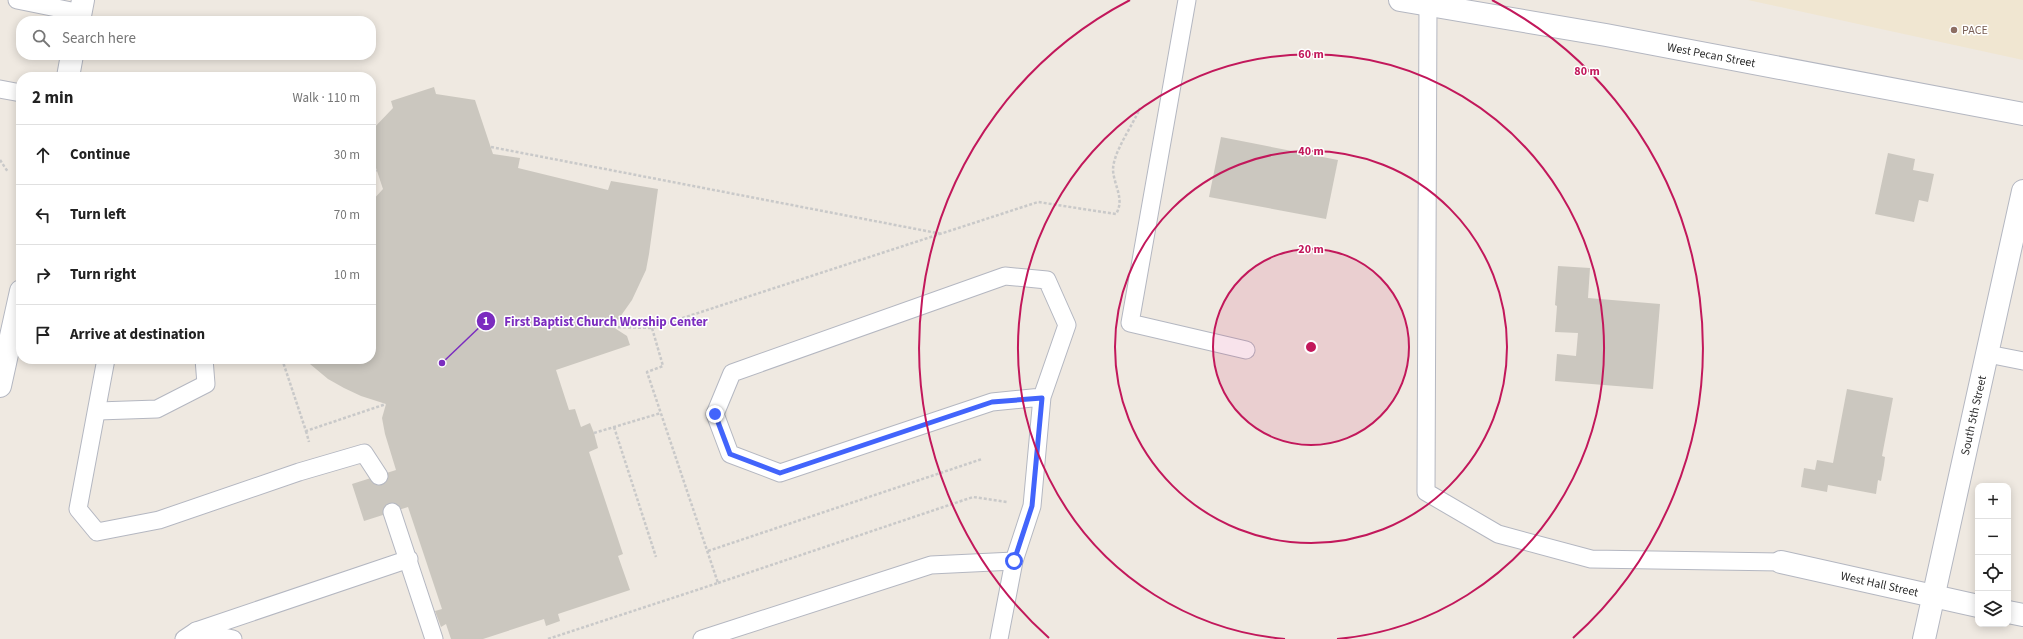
<!DOCTYPE html>
<meta charset="utf-8">
<style>
:root{--surface:#fff;--page:#f6f6f6;--text:#222;--muted:#767676;--line:#e0e0e0}
body{margin:0;font-family:"Source Sans 3",sans-serif;background:var(--page);color:var(--text)}
.controls{position:absolute;right:12px;bottom:12px;display:grid;overflow:hidden;border-radius:8px;box-shadow:0 2px 10px #0003}
.controls button{width:36px;height:36px;display:grid;place-items:center;padding:0;border:0;border-bottom:1px solid var(--line);background:var(--surface);color:var(--text);font:20px sans-serif}
.stop{position:absolute;width:12px;height:12px;margin:-9px;border:3px solid #4264fb;border-radius:50%;background:#fff}
.stop.end{background:#4264fb;border-color:#fff;box-shadow:0 1px 4px #0008}
.list{margin:0;padding:0;list-style:none}
h2{display:flex;justify-content:space-between;align-items:center;height:52px;margin:0;padding:0 16px;font-size:17px}
h2 small{font-size:13px;font-weight:400;color:var(--muted)}
.list li{display:grid;grid-template-columns:26px 1fr auto;gap:12px;align-items:center;box-sizing:border-box;height:60px;padding:0 16px;border-top:1px solid var(--line)}
.list b{display:block;font-size:15px;white-space:nowrap}
.list em{font-size:13px;font-style:normal;color:var(--muted)}
.icon{flex:none;width:22px;height:22px;fill:none;stroke:currentColor;stroke-width:2;stroke-linecap:round;stroke-linejoin:round}
.map{position:relative;flex:none;width:2023px;height:639px;overflow:hidden}
.search{position:absolute;background:var(--surface);box-shadow:0 2px 10px #0003;left:16px;top:16px;width:360px;height:44px;display:flex;align-items:center;gap:10px;box-sizing:border-box;padding:0 14px;border-radius:16px;color:var(--muted);font-size:15px}
.panel{position:absolute;background:var(--surface);box-shadow:0 2px 10px #0003;left:16px;top:72px;width:360px;height:292px;border-radius:16px}
.map>svg:first-child{display:block}
.education{fill:#f0e6d1}
.building{fill:#cbc7bf}
.lines{fill:none;stroke-linecap:round;stroke-linejoin:round}
.lane-casing{stroke:#b4b7c1;stroke-width:19}
.street-casing{stroke:#b4b7c1;stroke-width:24}
.secondary-casing{stroke:#b4b7c1;stroke-width:24}
.path{stroke:#c9c9c9;stroke-width:2.5;stroke-dasharray:3 2;stroke-linecap:butt}
.lane{stroke:#fff;stroke-width:17}
.street{stroke:#fff;stroke-width:22}
.secondary{stroke:#fff;stroke-width:22}
.route{stroke:#4264fb;stroke-width:5}
.ring{fill:none;stroke:#c2185b;stroke-width:2}
.education-dot{fill:#8d6e63;stroke:#fff;stroke-width:1.5}
.labels{text-anchor:middle;dominant-baseline:central;stroke-width:3;stroke-linejoin:round;paint-order:stroke}
.education-label{font-size:12px;fill:#785e54;stroke:#fff;text-anchor:start}
.street-label{font-size:12px;fill:#2e2e2e;stroke:#fff}
.centre{fill:#c2185b;stroke:#fff;stroke-width:2}
.ring-label{font-size:12px;text-anchor:middle;font-weight:bold;fill:#c2185b;stroke:#fff;stroke-width:3;stroke-linejoin:round;paint-order:stroke}
.leader{fill:none;stroke:#7b2cbf;stroke-width:1.5}
.callout-dot{fill:#7b2cbf;stroke:#fff;stroke-width:1.5}
.mark-label{font-size:12px;text-anchor:middle;font-weight:bold;fill:#fff}
.callout-label{font-size:13px;text-anchor:middle;font-weight:bold;fill:#7b2cbf;stroke:#fff;stroke-width:3;stroke-linejoin:round;paint-order:stroke}
</style>
<div class="map">
<svg width="2023" height="639" viewBox="0 0 2023 639">
<rect width="100%" height="100%" fill="#efe9e1"/>
<polygon class="education" points="1749,0 2023,0 2023,60 1748,0"/>
<g class="building">
<polygon points="434,87 436,94 475,100 493,154 520,158 518,168 608,190 611,181 658,189 649,254 646,270 632,300 613,327 627,336 630,345 556,370 569,410 575,409 581,427 590,423 594,433 598,448 589,452 623,554 618,556 630,590 558,614 560,621 546,626 544,619 483,639 451,639 446,624 441,627 435,611 442,609 408,507 364,521 352,484 396,470 385,434 382,418 386,404 361,396 344,388 328,379 304,359 371,359 371,219 374,215 371,212 371,202 383,189 371,153 371,131 393,108 391,101"/>
<polygon points="1221,137 1338,160 1326,219 1209,197"/>
<polygon points="1888,153 1915,159 1913,170 1934,174 1928,202 1919,200 1914,222 1875,214"/>
<polygon points="1558,266 1590,268 1588,298 1660,304 1653,389 1555,381 1557,354 1576,356 1578,333 1555,332 1557,306 1555,305"/>
<polygon points="1847,389 1893,398 1882,456 1885,457 1884,465 1881,481 1878,480 1876,494 1828,485 1827,492 1801,487 1804,468 1815,470 1817,460 1833,463"/>
</g>
<g class="lines">
<g class="lane-casing">
<g id="lane">
<polyline points="17,0 81,13"/>
<polyline points="1187,0 1130,323 1246,350"/>
<polyline points="1428,5 1426,492 1498,534 1591,559 1781,562"/>
<polyline points="0,89 21,93"/>
<polyline points="1988,354 2023,361"/>
<polyline points="106,359 78,509 97,532 159,520 299,472 364,453 379,476"/>
<polyline points="98,411 157,409 206,384 204,359"/>
<polyline points="392,512 434,639"/>
<polyline points="196,631 233,639"/>
<polyline points="184,639 196,631 409,559"/>
<polyline points="702,639 931,565 1014,561"/>
<polyline points="999,639 1014,561 1032,506 1042,397 992,402 780,473 730,454 715,414 732,373 1005,276 1047,280 1067,325 1042,397"/>
</g>
</g>
<g class="street-casing">
<g id="street">
<path id="s1" d="M1781 562 1978 606"/>
<polyline points="2008,612 2023,615"/>
<path id="s2" d="M1924 639 2023 191"/>
</g>
</g>
<g class="secondary-casing">
<g id="secondary">
<path id="s3" d="M1400 0 1606 35 2023 114"/>
<polyline points="79,21 83,0"/>
<polyline points="68,77 72,55"/>
<polyline points="0,386 21,291"/>
</g>
</g>
<g class="path">
<polyline points="491,147 942,234"/>
<polyline points="0,160 8,172"/>
<polyline points="371,176 377,169"/>
<polyline points="613,327 652,328"/>
<polyline points="282,359 306,431 386,404"/>
<polyline points="614,427 656,557"/>
<polyline points="306,431 309,442"/>
<polyline points="594,433 661,413"/>
<polyline points="708,551 982,459"/>
<polyline points="718,583 973,497 1007,502"/>
<path d="M548 639 718 583 647 372 663 366 652 328 1038 202 1116 214C1125 199 1114 186 1113 170 1113 152 1133 125 1140 108"/>
</g>
<use href="#lane" class="lane"/>
<use href="#street" class="street"/>
<use href="#secondary" class="secondary"/>
</g>
<g class="lines">
<polyline class="route" points="715,414 730,454 780,473 992,402 1042,398 1032,506 1014,561"/>
</g>
<circle cx="1311" cy="347" r="98" fill="#c2185b" fill-opacity=".12"/>
<g class="ring">
<circle cx="1311" cy="347" r="98"/>
<circle cx="1311" cy="347" r="196"/>
<path d="M1285 639A293 293 0 1 1 1337 639"/>
<path d="M1049 638A391 391 0 0 1 1130 0M1492 0A391 391 0 0 1 1573 638"/>
</g>
<circle class="education-dot" cx="1954" cy="30" r="4"/>
<g class="labels">
<g class="education-label">
<text x="1962" y="30">PACE</text>
</g>
<g class="street-label">
<text stroke="none"><textPath href="#s3" startOffset="316">West Pecan Street</textPath></text>
<text stroke="none"><textPath href="#s2" startOffset="229">South 5th Street</textPath></text>
<text stroke="none"><textPath href="#s1" startOffset="101">West Hall Street</textPath></text>
</g>
</g>
<circle cx="1311" cy="347" r="6" class="centre"/>
<g class="ring-label">
<text x="1311" y="58">60 m</text>
<text x="1587" y="75">80 m</text>
<text x="1311" y="155">40 m</text>
<text x="1311" y="253">20 m</text>
</g>
<path class="leader" d="M442 363L486 321"/>
<g class="callout-dot">
<circle cx="442" cy="363" r="4"/>
<circle cx="486" cy="321" r="10"/>
</g>
<g class="mark-label">
<text x="486" y="325">1</text>
</g>
<g class="callout-label">
<text x="606" y="326">First Baptist Church Worship Center</text>
</g>
</svg>
<div class="controls">
<button>+</button>
<button>−</button>
<button><svg class="icon" aria-label="locate" viewBox="0 0 24 24"><circle cx="12" cy="12" r="6"/><path d="M12 2v4M12 18v4M2 12h4M18 12h4"/></svg></button>
<button><svg class="icon" aria-label="layers" viewBox="0 0 24 24"><path d="M12 4l9 5-9 5-9-5zM3 14l9 5 9-5"/></svg></button>
</div>
<div class="stop" style="left:1014px;top:561px"></div>
<div class="stop end" style="left:715px;top:414px"></div>
<div class="search"><svg class="icon" aria-label="search" viewBox="0 0 24 24"><circle cx="10" cy="10" r="6"/><path d="M15 15l6 6"/></svg>Search here</div>
<section class="panel">
<h2>2 min<small>Walk · 110 m</small></h2>
<ul class="list">
<li><svg class="icon" aria-label="ahead" viewBox="0 0 24 24"><path d="M12 20V5M6 11l6-6 6 6"/></svg><div><b>Continue</b></div><em>30 m</em></li>
<li><svg class="icon" aria-label="left" viewBox="0 0 24 24"><path d="M17 20v-9H6M10 6l-5 5 5 5"/></svg><div><b>Turn left</b></div><em>70 m</em></li>
<li><svg class="icon" aria-label="right" viewBox="0 0 24 24"><path d="M7 20v-9h11M14 6l5 5-5 5"/></svg><div><b>Turn right</b></div><em>10 m</em></li>
<li><svg class="icon" aria-label="arrive" viewBox="0 0 24 24"><path d="M6 21V4h12l-3 4 3 4H6"/></svg><div><b>Arrive at destination</b></div></li>
</ul>
</section>
</div>
